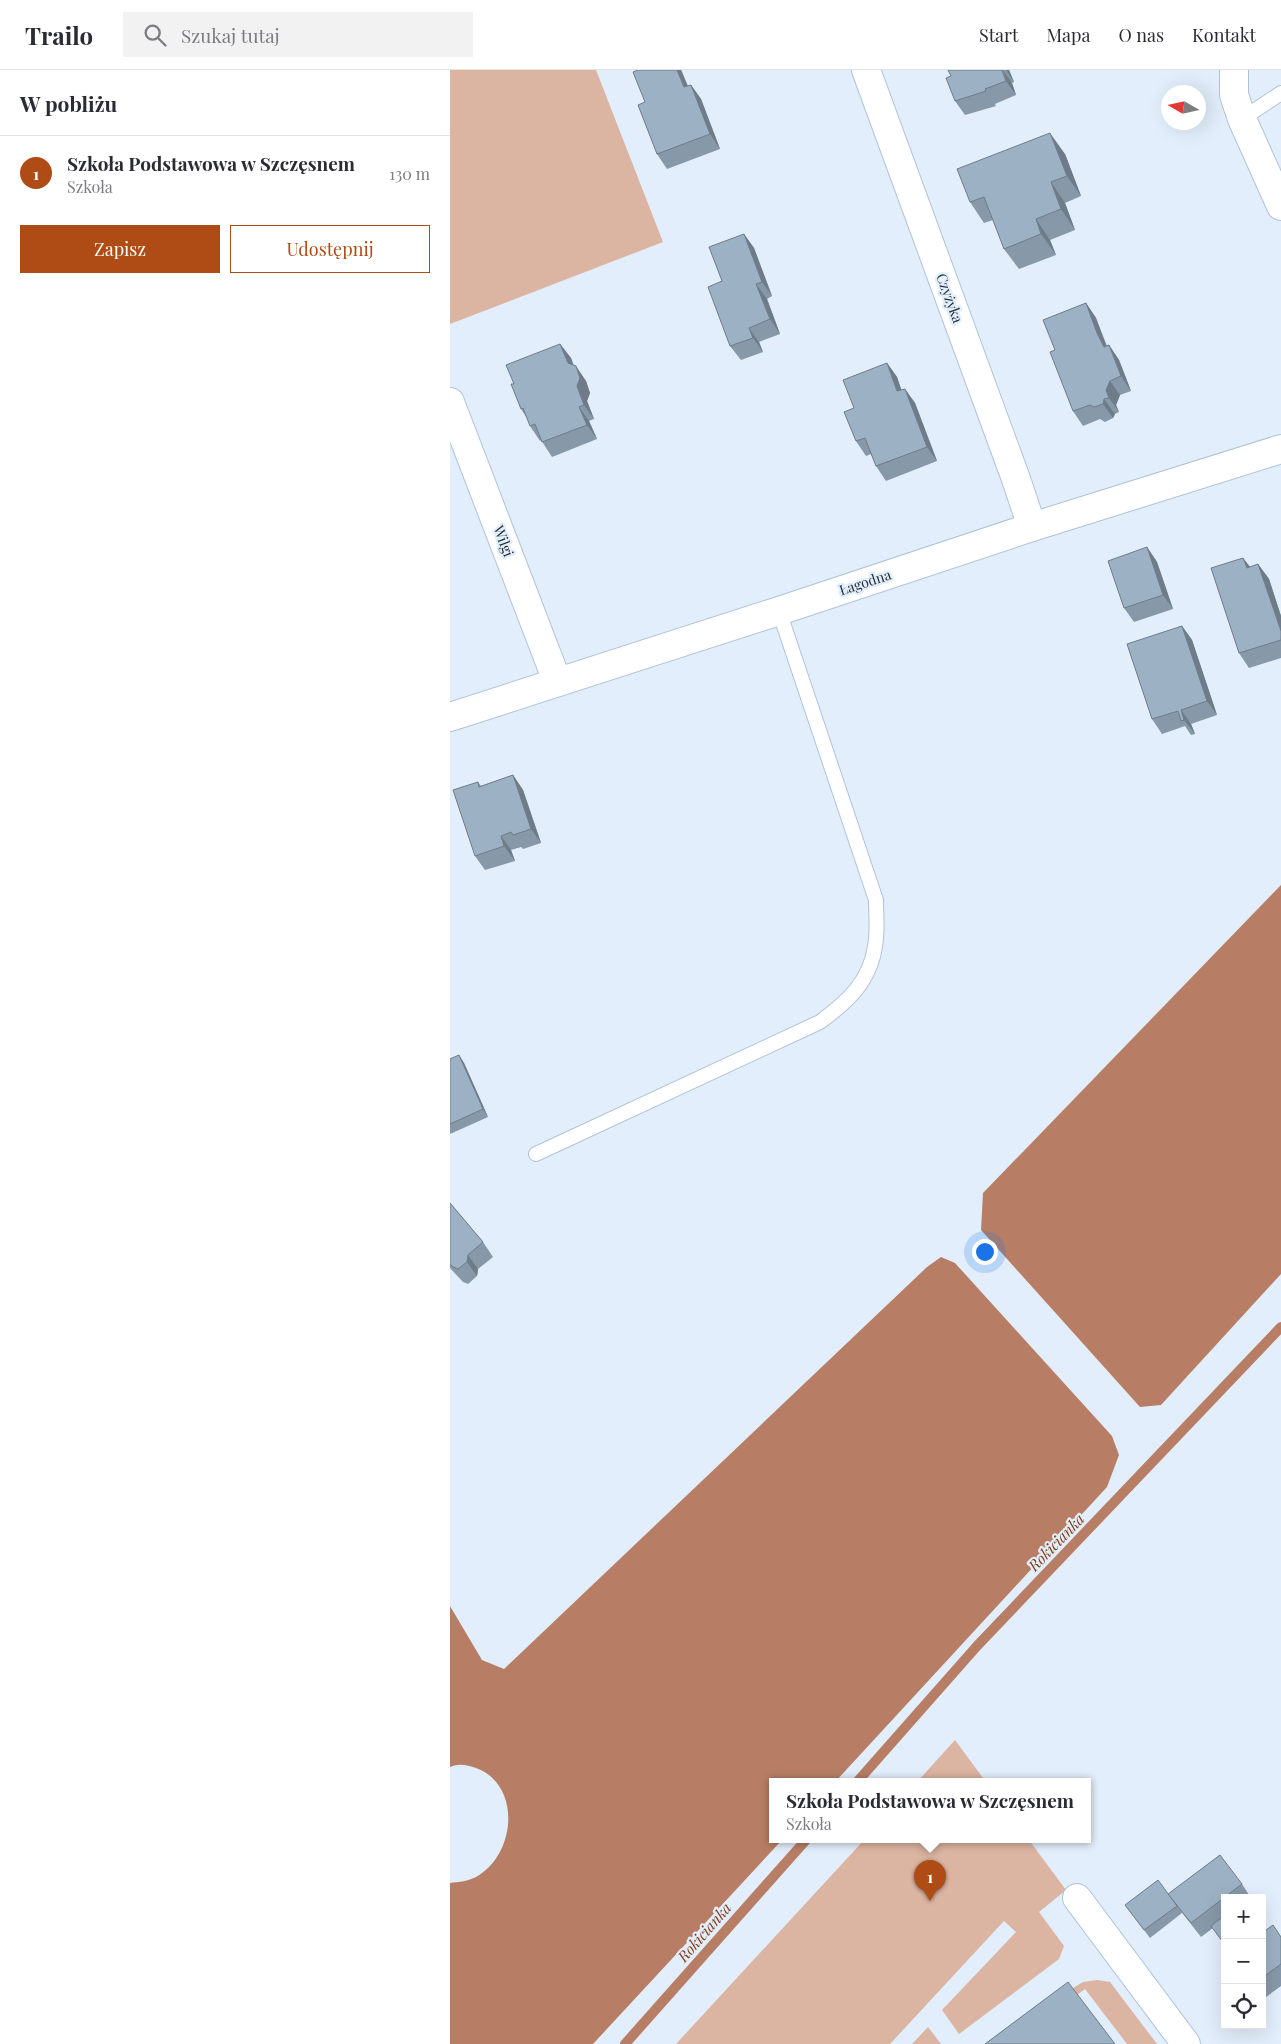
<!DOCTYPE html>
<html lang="pl">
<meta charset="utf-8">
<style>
:root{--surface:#fff;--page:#f2f2f3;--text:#2b2b33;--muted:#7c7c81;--line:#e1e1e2;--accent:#af4c15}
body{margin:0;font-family:"Playfair Display",serif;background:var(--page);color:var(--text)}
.controls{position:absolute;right:15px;bottom:15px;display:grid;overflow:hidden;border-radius:0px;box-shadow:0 5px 20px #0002}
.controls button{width:45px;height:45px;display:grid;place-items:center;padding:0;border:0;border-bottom:1px solid var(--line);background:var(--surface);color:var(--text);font:25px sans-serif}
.compass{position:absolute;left:711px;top:15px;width:45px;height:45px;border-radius:50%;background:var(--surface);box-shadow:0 5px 20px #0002;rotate:279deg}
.you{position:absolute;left:534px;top:1181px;width:18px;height:18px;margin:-12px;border:4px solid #fff;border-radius:50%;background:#1a73e8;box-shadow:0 0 0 8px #1a73e833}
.badge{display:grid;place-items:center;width:32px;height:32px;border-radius:50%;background:var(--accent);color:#fff;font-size:16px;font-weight:700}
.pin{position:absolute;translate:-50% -41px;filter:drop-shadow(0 1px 2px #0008)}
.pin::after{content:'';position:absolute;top:26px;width:18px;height:15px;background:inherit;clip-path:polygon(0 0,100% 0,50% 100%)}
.popup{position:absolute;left:319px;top:1708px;width:322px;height:65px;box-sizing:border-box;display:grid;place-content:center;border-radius:0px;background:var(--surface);filter:drop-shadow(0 1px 4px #0005);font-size:16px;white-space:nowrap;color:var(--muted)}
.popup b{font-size:19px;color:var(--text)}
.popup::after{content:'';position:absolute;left:50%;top:100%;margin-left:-10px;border:10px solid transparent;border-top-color:var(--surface)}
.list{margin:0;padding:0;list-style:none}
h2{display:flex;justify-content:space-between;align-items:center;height:65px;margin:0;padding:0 20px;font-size:21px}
h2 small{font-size:16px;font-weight:400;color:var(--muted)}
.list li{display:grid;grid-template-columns:32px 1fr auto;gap:15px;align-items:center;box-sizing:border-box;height:75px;padding:0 20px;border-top:1px solid var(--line)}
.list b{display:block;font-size:19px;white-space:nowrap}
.list p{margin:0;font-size:16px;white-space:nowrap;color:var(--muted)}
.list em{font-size:16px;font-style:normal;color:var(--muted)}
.actions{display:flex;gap:10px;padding:15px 20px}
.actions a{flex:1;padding:11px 0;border:1px solid var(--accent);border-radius:0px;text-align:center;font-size:18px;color:var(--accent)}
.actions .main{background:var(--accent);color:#fff}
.icon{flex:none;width:28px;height:28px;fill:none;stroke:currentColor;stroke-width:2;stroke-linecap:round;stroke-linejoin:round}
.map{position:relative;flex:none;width:831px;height:1974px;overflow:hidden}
header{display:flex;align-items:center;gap:30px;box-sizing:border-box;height:70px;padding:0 25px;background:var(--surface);border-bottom:1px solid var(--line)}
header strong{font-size:24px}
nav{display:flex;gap:28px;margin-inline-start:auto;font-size:18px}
.search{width:350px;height:45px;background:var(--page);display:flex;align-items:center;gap:12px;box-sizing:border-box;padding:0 18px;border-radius:0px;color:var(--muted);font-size:19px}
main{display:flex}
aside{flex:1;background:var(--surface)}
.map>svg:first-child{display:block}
.green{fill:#dcb4a2}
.water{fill:#b87e65}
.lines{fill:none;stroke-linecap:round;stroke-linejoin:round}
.stream{stroke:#b87e65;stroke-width:10}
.lane-casing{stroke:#afc3d7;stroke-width:16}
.street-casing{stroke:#afc3d7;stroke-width:30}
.lane{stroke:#fff;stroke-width:14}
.street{stroke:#fff;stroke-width:28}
.wall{fill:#8798a9}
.shaded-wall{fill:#6e7c89}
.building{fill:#9db1c4;stroke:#6e7c89}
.labels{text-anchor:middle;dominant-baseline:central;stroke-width:4.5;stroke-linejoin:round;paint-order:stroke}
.street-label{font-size:14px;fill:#262e36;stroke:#e2eefb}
.water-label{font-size:15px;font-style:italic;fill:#833b16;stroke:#e2eefb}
</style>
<header>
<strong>Trailo</strong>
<div class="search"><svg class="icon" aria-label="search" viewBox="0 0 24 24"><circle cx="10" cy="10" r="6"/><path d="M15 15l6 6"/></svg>Szukaj tutaj</div>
<nav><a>Start</a><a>Mapa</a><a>O nas</a><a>Kontakt</a></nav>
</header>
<main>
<aside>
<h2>W pobliżu<small></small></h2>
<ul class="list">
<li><span class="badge">1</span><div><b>Szkoła Podstawowa w Szczęsnem</b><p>Szkoła</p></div><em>130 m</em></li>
</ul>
<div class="actions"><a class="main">Zapisz</a><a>Udostępnij</a></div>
</aside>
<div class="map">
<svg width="831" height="1974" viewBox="0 0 831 1974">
<rect width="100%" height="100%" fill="#e2eefb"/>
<g class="green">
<polygon points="0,0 146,0 213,172 0,254"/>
<polygon points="505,1670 536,1712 467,1712"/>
<polygon points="414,1770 579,1770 616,1820 589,1842 614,1876 609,1889 509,1964 492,1940 566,1862 554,1851 440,1974 226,1974"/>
<polygon points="647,1910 660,1912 707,1974 677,1974 635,1919 560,1974 548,1974 623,1918 633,1912"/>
<polygon points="478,1957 491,1974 462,1974"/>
</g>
<g class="water">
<polygon points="831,815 831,1204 711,1335 690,1337 531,1160 533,1123"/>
<path d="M491 1187 505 1193 662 1366 669 1385 657 1417 385 1712H322V1770H332L143 1974H0V1813C9 1812 18 1811 26 1807 66 1785 72 1715 26 1698 17 1695 9 1693 0 1697V1536L32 1590 54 1599 477 1197Z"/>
</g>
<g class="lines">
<g class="stream">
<polyline points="407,1712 527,1576 831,1257"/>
<polyline points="175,1974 356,1770"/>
</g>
<g class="lane-casing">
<g id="lane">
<polyline points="792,49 831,23"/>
<path d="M86 1084 370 952C397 932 420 912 425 876 428 861 426 845 426 830L329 541"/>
</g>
</g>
<g class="street-casing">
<g id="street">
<polyline points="416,0 566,409 582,457"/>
<polyline points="784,0 784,25 792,49 831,136"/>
<polyline points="0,332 107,611"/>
<polyline points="0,647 329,541 582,457 831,379"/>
<polyline points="627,1828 736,1974"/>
</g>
</g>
<use href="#lane" class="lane"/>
<use href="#street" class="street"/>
</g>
<g class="wall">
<polygon points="188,0 231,0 238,16 241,15 251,29 270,79 217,99 207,84"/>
<polygon points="498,0 559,0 564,12 562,13 566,25 545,34 546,36 515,45 505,31 501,6"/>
<polygon points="615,84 631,126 615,133 625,160 600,170 606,185 569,199 554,179 543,150 534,153 520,132"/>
<polygon points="294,164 304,178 322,226 317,229 330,264 309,272 313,282 291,290 280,276 272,211"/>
<polygon points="636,233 646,248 657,276 659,275 669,290 681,321 670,325 666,335 669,342 665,344 663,348 655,352 650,349 633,356 623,341 605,280"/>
<polygon points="110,274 121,288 123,295 136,311 140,323 137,331 144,349 139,351 147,369 102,387 91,370 90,371 80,356 77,348 71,339 64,314"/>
<polygon points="437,293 447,307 451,320 455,319 465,333 487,391 436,411 426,396 421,384 416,386 406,371 404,338"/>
<polygon points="697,477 707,492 723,539 684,552 674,538"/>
<polygon points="793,488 800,497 808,494 819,509 831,546 831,588 799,598 789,583"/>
<polygon points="732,556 742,570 767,645 741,654 745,664 741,665 735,656 712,664 702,649"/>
<polygon points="63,705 73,720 91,773 73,779 71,777 61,780 65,791 35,800 25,786 28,712 31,716"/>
<polygon points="9,985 14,993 38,1047 0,1064 0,989"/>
<polygon points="0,1133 33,1172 43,1187 28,1199 27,1206 18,1214 13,1212 0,1198"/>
<polygon points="792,1814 801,1828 775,1828 775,1875 763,1858 751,1867 730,1840 732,1843 700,1868 675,1835 725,1833"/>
<polygon points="812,1856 816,1860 831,1867 831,1916 812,1930"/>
</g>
<g class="shaded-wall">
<polygon points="227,0 231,0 232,2 244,32 234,17"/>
<polygon points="553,0 562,13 566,25 556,11"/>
<polygon points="556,0 559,0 564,12"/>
<polygon points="241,15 251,29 270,79 260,64"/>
<polygon points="600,63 615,84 631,126 617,106"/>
<polygon points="601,112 615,133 625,160 611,139"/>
<polygon points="586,149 600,170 606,185 591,164"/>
<polygon points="294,164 304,178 322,226 312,212"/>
<polygon points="306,214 317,229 330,264 320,249"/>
<polygon points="636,233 646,248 657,278 654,277 647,263"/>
<polygon points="299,258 309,272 313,282 303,268"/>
<polygon points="110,274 121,288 128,307 118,293"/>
<polygon points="659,275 669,290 681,321 671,306"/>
<polygon points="437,293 447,307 457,336 447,321"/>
<polygon points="126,296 136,311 140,323 137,331 144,349 134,335 127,316"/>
<polygon points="660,311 670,325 666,335 669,342 659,328 656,320"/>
<polygon points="455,319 465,333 487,391 477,377"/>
<polygon points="654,329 665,344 663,348 653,334"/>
<polygon points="129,337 139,351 147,369 137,355"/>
<polygon points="697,477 707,492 723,539 713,525"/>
<polygon points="793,488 804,502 797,498"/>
<polygon points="808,494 819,509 831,546 831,561"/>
<polygon points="732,556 742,570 767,645 757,631"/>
<polygon points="731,640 741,654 745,664 734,650"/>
<polygon points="63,705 73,720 91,773 81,759"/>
<polygon points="51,766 61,780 65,791 54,776"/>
<polygon points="9,985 14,993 38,1047 33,1039"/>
<polygon points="18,1185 28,1199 27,1206 17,1192"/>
</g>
<g class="building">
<polygon points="188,0 227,0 234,17 241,15 260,64 207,84 188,35 195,32 183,2"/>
<polygon points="498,0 552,0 556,11 535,19 536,21 505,31 496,8 501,6"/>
<polygon points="600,63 617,106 601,112 611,139 586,149 591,164 554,179 534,127 520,132 507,99"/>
<polygon points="294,164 312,212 306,214 320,249 299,258 303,268 280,276 258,217 272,211 259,177"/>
<polygon points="636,233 647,263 654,277 659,275 671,306 660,311 656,320 659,328 654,329 653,334 644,337 640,335 623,341 600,282 605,280 593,250"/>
<polygon points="110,274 118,293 126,296 130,308 127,316 134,335 129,337 137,355 92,372 85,354 80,356 73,338 71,339 61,314 64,314 56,295"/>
<polygon points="437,293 447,321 455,319 477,377 426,396 415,368 406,371 394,342 404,338 393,310"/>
<polygon points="697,477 713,525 674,538 658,491"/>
<polygon points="793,488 797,498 808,494 831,561 831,570 789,583 761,498"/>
<polygon points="732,556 757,631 731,640 734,650 731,651 728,641 702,649 677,574"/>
<polygon points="63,705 81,759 63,765 61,762 51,766 54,776 25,786 3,720 28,712 29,717"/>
<polygon points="9,985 33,1039 0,1054 0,989"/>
<polygon points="0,1133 33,1172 18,1185 17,1192 8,1199 3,1197 0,1194"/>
<polygon points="770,1785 792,1814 741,1853 718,1824"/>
<polygon points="708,1810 727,1836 694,1860 675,1835"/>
<polygon points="775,1845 775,1875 761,1856"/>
<polygon points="823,1855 831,1867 831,1894 812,1908 812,1863"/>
<polygon points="812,1856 816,1860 812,1863"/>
<polygon points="775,1890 775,1899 771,1894"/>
<polygon points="618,1912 665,1974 535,1974"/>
</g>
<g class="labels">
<g class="street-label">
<text transform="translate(500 228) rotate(70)">Czyżyka</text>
<text transform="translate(54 471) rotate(69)">Wilgi</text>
<text transform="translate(415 512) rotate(-18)">Łagodna</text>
</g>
<g class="water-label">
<text transform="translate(606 1472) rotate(-46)">Rokicianka</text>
<text transform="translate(254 1862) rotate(-49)">Rokicianka</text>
</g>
</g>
</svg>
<div class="controls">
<button>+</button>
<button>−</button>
<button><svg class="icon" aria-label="locate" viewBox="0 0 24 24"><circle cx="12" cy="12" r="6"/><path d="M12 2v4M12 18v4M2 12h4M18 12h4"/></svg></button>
</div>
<svg class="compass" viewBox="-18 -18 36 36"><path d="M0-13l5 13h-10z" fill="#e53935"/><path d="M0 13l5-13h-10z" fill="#7c7c81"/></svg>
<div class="you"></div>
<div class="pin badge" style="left:480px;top:1831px">1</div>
<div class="popup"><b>Szkoła Podstawowa w Szczęsnem</b>Szkoła</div>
</div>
</main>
